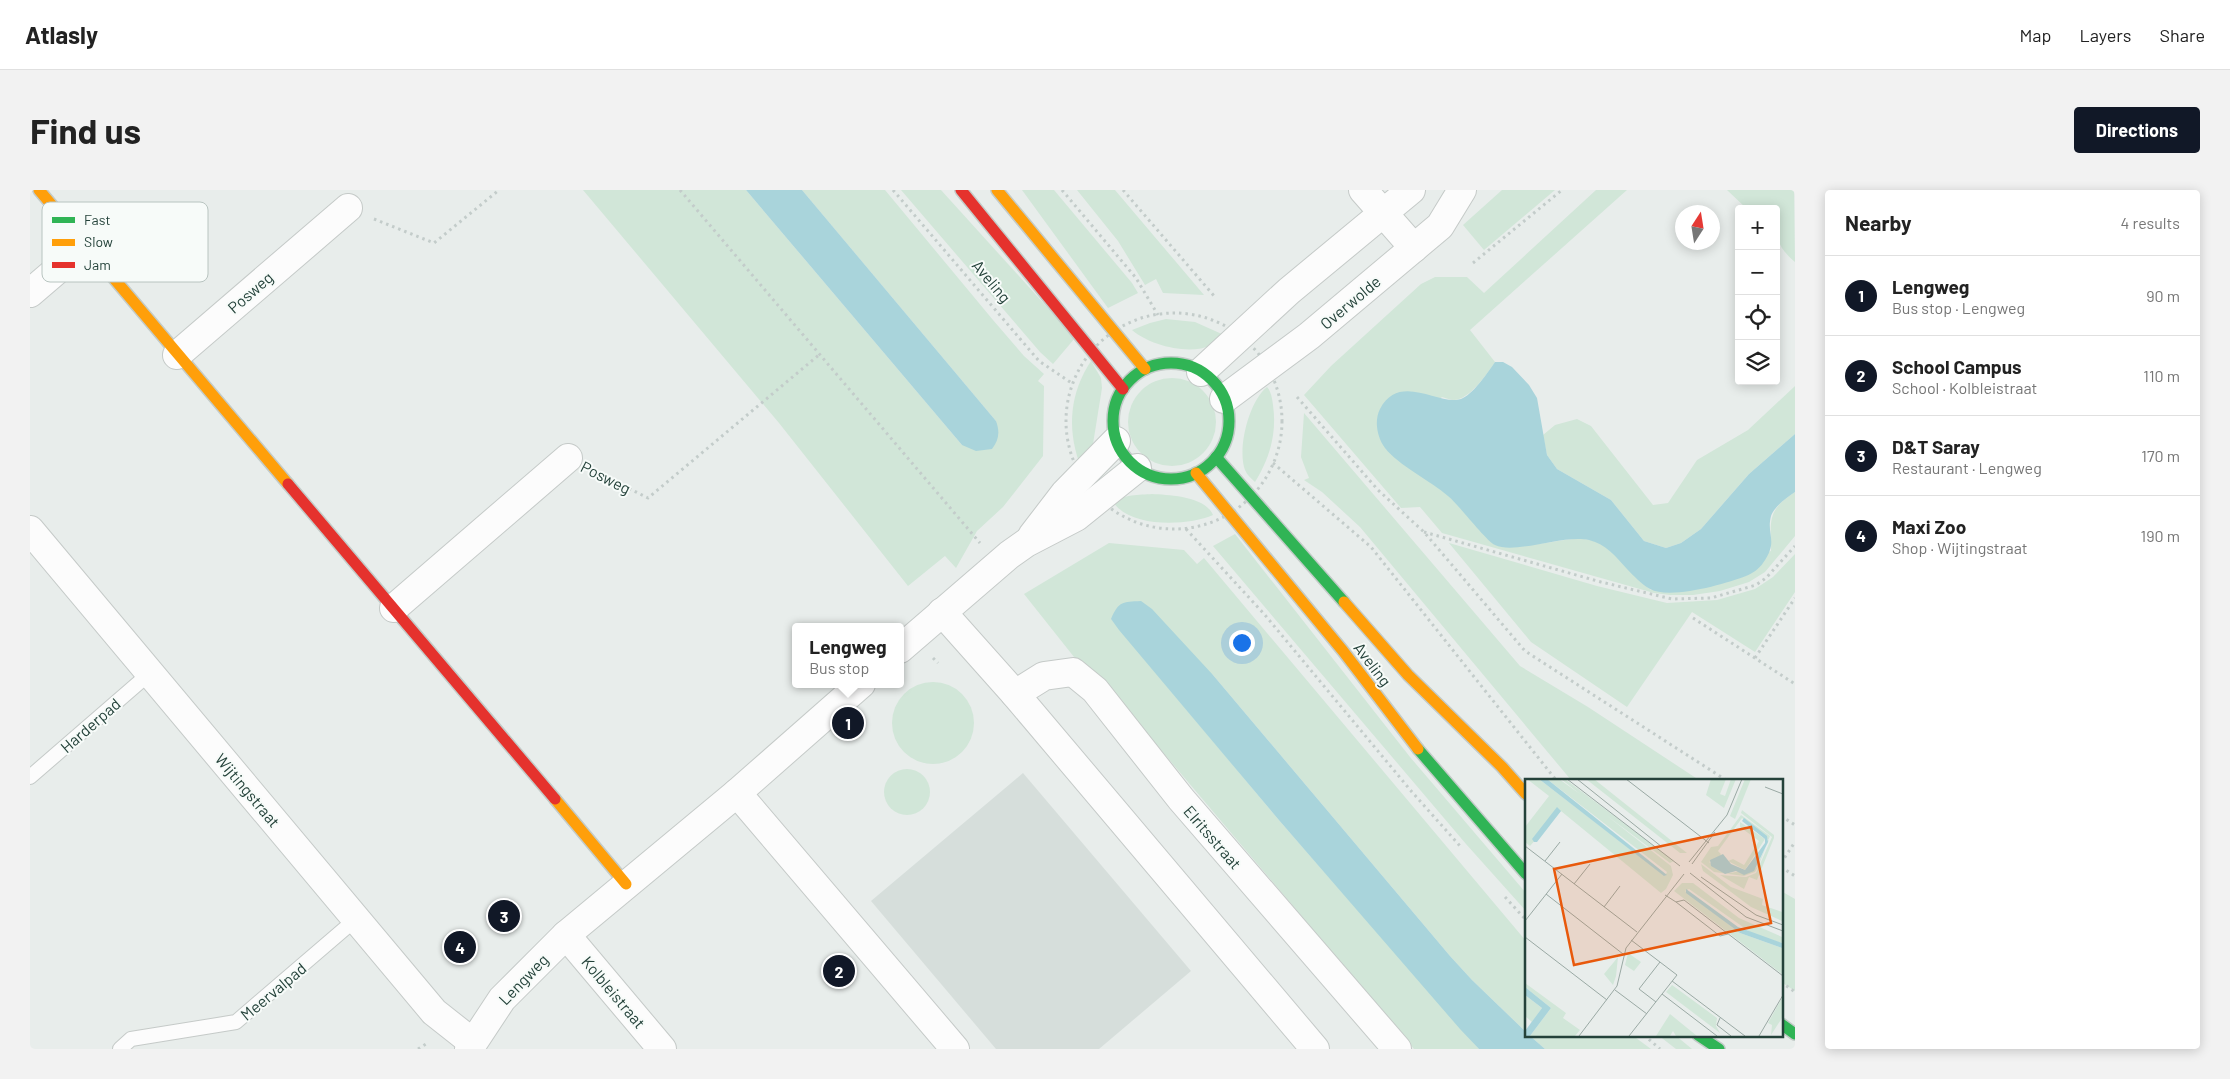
<!DOCTYPE html>
<meta charset="utf-8">
<style>
:root{--surface:#fff;--page:#f2f2f2;--text:#222;--muted:#767676;--line:#e0e0e0;--accent:#111827}
body{margin:0;font-family:Barlow,sans-serif;background:var(--page);color:var(--text)}
.controls{position:absolute;right:15px;top:15px;display:grid;overflow:hidden;border-radius:5px;box-shadow:0 2px 12px #0003}
.controls button{width:45px;height:45px;display:grid;place-items:center;padding:0;border:0;border-bottom:1px solid var(--line);background:var(--surface);color:var(--text);font:25px sans-serif}
.compass{position:absolute;left:1645px;top:15px;width:45px;height:45px;border-radius:50%;background:var(--surface);box-shadow:0 2px 12px #0003;rotate:12deg}
.you{position:absolute;left:1211px;top:452px;width:18px;height:18px;margin:-12px;border:4px solid #fff;border-radius:50%;background:#1a73e8;box-shadow:0 0 0 8px #1a73e833}
.badge{display:grid;place-items:center;width:32px;height:32px;border-radius:50%;background:var(--accent);color:#fff;font-size:16px;font-weight:700}
.pin{position:absolute;translate:-50% -50%;border:2px solid #fff;box-shadow:0 1px 5px #0006}
.popup{position:absolute;left:762px;top:433px;width:112px;height:65px;box-sizing:border-box;display:grid;place-content:center;border-radius:5px;background:var(--surface);filter:drop-shadow(0 1px 4px #0005);font-size:16px;white-space:nowrap;color:var(--muted)}
.popup b{font-size:19px;color:var(--text)}
.popup::after{content:'';position:absolute;left:50%;top:100%;margin-left:-10px;border:10px solid transparent;border-top-color:var(--surface)}
.list{margin:0;padding:0;list-style:none}
h2{display:flex;justify-content:space-between;align-items:center;height:65px;margin:0;padding:0 20px;font-size:21px}
h2 small{font-size:16px;font-weight:400;color:var(--muted)}
.list li{display:grid;grid-template-columns:32px 1fr auto;gap:15px;align-items:center;box-sizing:border-box;height:80px;padding:0 20px;border-top:1px solid var(--line)}
.list b{display:block;font-size:19px;white-space:nowrap}
.list p{margin:0;font-size:16px;white-space:nowrap;color:var(--muted)}
.list em{font-size:16px;font-style:normal;color:var(--muted)}
.icon{flex:none;width:28px;height:28px;fill:none;stroke:currentColor;stroke-width:2;stroke-linecap:round;stroke-linejoin:round}
.map{position:relative;flex:none;width:1765px;height:859px;overflow:hidden;border-radius:5px}
header{display:flex;align-items:center;gap:30px;box-sizing:border-box;height:70px;padding:0 25px;background:var(--surface);border-bottom:1px solid var(--line)}
header strong{font-size:24px}
nav{display:flex;gap:28px;margin-inline-start:auto;font-size:18px}
.intro{display:flex;align-items:center;justify-content:space-between;box-sizing:border-box;height:120px;padding:0 30px}
h1{margin:0;font-size:35px}
.button{padding:12px 22px;border-radius:5px;background:var(--accent);color:#fff;font-size:18px;font-weight:700}
main{display:flex;gap:30px;padding:0 30px}
aside{flex:1;background:var(--surface);border-radius:5px;box-shadow:0 2px 12px #0003}
.map>svg:first-child{display:block}
.built{fill:#d6dedb}
.green{fill:#d1e6d8}
.water{fill:#a9d4db}
.lines{fill:none;stroke-linecap:round;stroke-linejoin:round}
.lane-casing{stroke:#c5cac8;stroke-width:16}
.street-casing{stroke:#c5cac8;stroke-width:30}
.fast-casing{stroke:#c3cbc8;stroke-width:14}
.slow-casing{stroke:#c3cbc8;stroke-width:14}
.jam-casing{stroke:#c3cbc8;stroke-width:14}
.path{stroke:#c3ccca;stroke-width:3;stroke-dasharray:2.5 4;stroke-linecap:butt}
.lane{stroke:#fcfcfc;stroke-width:14}
.street{stroke:#fcfcfc;stroke-width:28}
.fast{stroke:#30b455;stroke-width:11}
.slow{stroke:#ff9f0a;stroke-width:11}
.jam{stroke:#e5322d;stroke-width:11}
.labels{text-anchor:middle;dominant-baseline:central;stroke-width:4;stroke-linejoin:round;paint-order:stroke}
.street-label{font-size:16px;fill:#24423a;stroke:#f7fbf9}
.inset-road{fill:none;stroke:#9aa9a4;stroke-width:1}
.view{fill:#e8590c;fill-opacity:0.15;stroke:#e8590c;stroke-width:2.5}
.inset-edge{fill:none;stroke:#24423a;stroke-width:2.5}
.key{fill:#f7fbf9;stroke:#b8c4c0;stroke-width:1}
.key-label{font-size:14px;fill:#24423a}
</style>
<header>
<strong>Atlasly</strong>
<nav><a>Map</a><a>Layers</a><a>Share</a></nav>
</header>
<div class="intro"><h1>Find us</h1><a class="button">Directions</a></div>
<main>
<div class="map">
<svg width="1765" height="859" viewBox="0 0 1765 859">
<rect width="100%" height="100%" fill="#e8edeb"/>
<polygon class="built" points="993,583 1161,781 1069,859 966,859 841,711"/>
<g class="green">
<polygon points="553,0 716,0 932,255 966,231 772,0 855,0 963,130 994,166 1014,184 1008,191 1014,196 1013,266 973,317 947,341 926,378 915,366 878,396 749,233"/>
<polygon points="871,0 911,0 1045,148 1023,174 1010,162"/>
<polygon points="992,0 1024,0 1102,93 1108,103 1078,118"/>
<polygon points="1047,0 1085,0 1174,105 1133,103 1126,89 1115,95 1088,51"/>
<polygon points="1472,0 1525,0 1454,60 1433,35"/>
<path d="M1566 0H1597L1440 140 1465 172C1458 183 1439 210 1424 210 1421 210 1416 208 1412 207L1356 259 1418 305 1465 355C1479 355 1493 355 1507 354 1530 352 1556 341 1577 358 1593 371 1604 388 1621 400L1741 361C1741 332 1736 320 1765 302V346L1735 382 1719 392 1690 401 1663 405H1640L1624 403 1412 343 1390 317 1371 318 1274 205 1301 176 1391 94 1405 87H1437L1454 103Z"/>
<path d="M1697 0H1764L1765 72C1744 54 1746 44 1746 19H1717Z"/>
<path d="M1136 129 1165 132 1194 145C1190 148 1186 152 1181 155 1160 166 1119 155 1102 140L1120 133Z"/>
<path d="M1061 171 1071 188 1072 198 1063 254 1060 261 1049 272C1037 237 1040 203 1061 171Z"/>
<circle cx="1142" cy="232" r="44"/>
<polygon points="1765,196 1765,244 1719,284 1671,339 1651,353 1636,358 1614,351 1581,310 1527,279 1517,265 1513,245 1525,235 1547,229 1561,236 1623,315 1638,313 1667,270 1718,240"/>
<path d="M1237 197C1241 201 1242 208 1243 215 1247 243 1240 268 1225 292 1221 288 1217 285 1215 280 1207 259 1219 211 1237 197Z"/>
<polygon points="1274,223 1490,476 1558,517 1669,590 1541,590 1330,337 1292,302 1274,290 1279,288 1271,267"/>
<path d="M1122 304C1139 305 1175 306 1183 325 1158 336 1101 338 1084 313 1092 304 1110 305 1122 304Z"/>
<polygon points="1205,344 1380,567 1496,703 1496,721 1436,654 1183,356"/>
<polygon points="1079,353 1154,360 1167,374 1174,368 1496,751 1496,842 1442,790 1420,766 1183,485 1081,429 1248,629 1449,859 1384,859 1070,488 1054,473 1048,472 994,404"/>
<polygon points="1419,353 1567,396 1637,413 1687,410 1725,399 1743,387 1765,364 1765,402 1725,462 1662,422 1597,517 1501,452"/>
<circle cx="903" cy="533" r="41"/>
<circle cx="877" cy="602" r="23"/>
<polygon points="1751,701 1765,709 1765,801 1751,792"/>
<polygon points="1499,845 1602,845 1621,859 1515,859"/>
<polygon points="1628,845 1645,845 1662,859 1646,859"/>
</g>
<g class="water">
<path d="M716 0H772L966 231C970 242 969 250 962 259L946 261 932 255Z"/>
<path d="M1465 172H1473L1482 177 1499 195 1507 208 1517 265 1527 279 1581 310 1614 351 1636 358 1651 353 1671 339 1719 284 1765 244V302C1757 307 1744 317 1741 326 1736 345 1749 351 1733 373 1730 378 1722 384 1716 386 1695 394 1640 410 1620 399 1611 394 1604 386 1597 379 1586 367 1576 354 1559 350 1533 344 1485 365 1465 355 1455 350 1430 316 1418 306 1401 291 1368 275 1355 258 1347 247 1344 231 1350 219 1370 180 1413 219 1433 208 1445 202 1458 182 1465 172Z"/>
<path d="M1111 411 1122 419 1183 485 1420 766 1442 790 1496 842V845H1499L1515 859H1449L1430 839 1248 629 1089 440 1081 429C1089 411 1092 412 1111 411Z"/>
</g>
<g class="lines">
<g class="lane-casing">
<g id="lane">
<polyline points="0,587 120,483"/>
<polyline points="90,859 101,849 206,832 326,729"/>
</g>
</g>
<g class="street-casing">
<g id="street">
<polyline points="1333,0 1384,58"/>
<polyline points="0,103 56,55"/>
<polyline points="147,165 318,18"/>
<polyline points="1171,182 1259,101 1381,0"/>
<polyline points="1194,209 1279,146 1410,36 1432,0"/>
<polyline points="0,340 404,822 442,852"/>
<polyline points="1002,346 1035,303 1086,251"/>
<polyline points="364,418 538,268"/>
<polyline points="912,422 985,504 1014,486 1043,482 1065,500 1151,609 1367,859"/>
<polyline points="870,459 979,365 996,353 1046,327 1107,278"/>
<polyline points="985,504 1285,859"/>
<polyline points="707,603 925,859"/>
<polyline points="536,745 632,859"/>
<polyline points="439,859 472,809 536,745 707,603 831,494"/>
</g>
</g>
<g class="fast-casing">
<g id="fast">
<circle cx="1141" cy="231" r="58"/>
<polyline points="1186,267 1314,412"/>
<polyline points="1388,559 1496,684"/>
<polyline points="1751,834 1765,844"/>
<polyline points="1668,845 1689,859"/>
</g>
</g>
<g class="slow-casing">
<g id="slow">
<polyline points="9,0 258,294"/>
<polyline points="967,0 1115,179"/>
<polyline points="1166,283 1313,461 1388,559"/>
<polyline points="1314,412 1378,485 1472,577 1496,604"/>
<polyline points="525,609 596,694"/>
</g>
</g>
<g class="jam-casing">
<g id="jam">
<polyline points="931,0 1093,199"/>
<polyline points="258,294 525,609"/>
</g>
</g>
<g class="path">
<polyline points="650,0 950,353"/>
<polyline points="863,0 1009,171 1043,194"/>
<polyline points="1032,0 1106,88 1128,125"/>
<polyline points="1093,0 1185,107"/>
<polyline points="344,29 404,53 469,0"/>
<polyline points="1443,73 1532,0"/>
<circle cx="1144" cy="231" r="108"/>
<polyline points="1267,207 1348,300 1394,342 1495,461 1696,590"/>
<polyline points="1243,273 1341,357 1526,590"/>
<polyline points="564,281 618,308 790,164"/>
<polyline points="1156,339 1235,425 1382,602 1430,656"/>
<polyline points="1394,342 1571,392 1642,409 1681,408 1726,395 1736,388 1765,356"/>
<polyline points="1663,428 1765,494"/>
<polyline points="903,468 908,473"/>
<polyline points="1725,468 1765,408"/>
<polyline points="1751,626 1765,635"/>
<polyline points="1751,673 1765,652"/>
<polyline points="1751,677 1765,686"/>
<polyline points="1475,707 1496,730"/>
<polyline points="1751,792 1765,802"/>
<polyline points="1614,845 1630,859"/>
<polyline points="388,859 396,854"/>
</g>
<use href="#lane" class="lane"/>
<use href="#street" class="street"/>
<use href="#fast" class="fast"/>
<use href="#slow" class="slow"/>
<use href="#jam" class="jam"/>
</g>
<g class="labels">
<g class="street-label">
<text transform="translate(962 91) rotate(50)">Aveling</text>
<text transform="translate(220 102) rotate(-41)">Posweg</text>
<text transform="translate(1320 112) rotate(-40)">Overwolde</text>
<text transform="translate(576 287) rotate(27)">Posweg</text>
<text transform="translate(1343 474) rotate(53)">Aveling</text>
<text transform="translate(60 535) rotate(-41)">Harderpad</text>
<text transform="translate(218 600) rotate(50)">Wijtingstraat</text>
<text transform="translate(1183 647) rotate(49)">Elritsstraat</text>
<text transform="translate(493 789) rotate(-46)">Lengweg</text>
<text transform="translate(243 801) rotate(-40)">Meervalpad</text>
<text transform="translate(584 802) rotate(50)">Kolbleistraat</text>
</g>
</g>
<g transform="translate(1495 589)">
<rect width="258" height="258" fill="#e8edeb"/>
<path d="M2 0H14L140 97 142 93 22 0H34L55 15 36 0H40L149 82 145 84 81 36 146 87 148 96 141 110 136 114 36 32 5 67 0 63V48L24 17ZM61 0H69L162 74H155ZM186 0H201L195 15 200 17 206 0H211L199 29 181 16ZM220 0H226L210 40 205 37ZM217 31 249 56V59L232 101 224 98 219 110 195 96 221 98 231 94 247 58 216 34ZM216 36 245 57 233 88 230 93 219 97 189 93 176 83 186 68 193 67ZM217 39 244 61 231 89 200 95 184 83 194 79 196 75 193 72ZM215 43 240 60 220 91 203 82 208 80 219 86 234 62 215 48ZM176 85 206 108 238 120 237 126 257 133V142L226 128 178 92ZM157 104H168L214 139 257 158V164L228 155 164 110 160 112 215 154 257 169V195L149 112ZM103 174 116 183 109 192 100 186ZM93 178 91 197 88 206 79 195ZM0 204 41 234 38 239 55 251 50 257H5L26 229 0 208ZM147 206 192 239 191 247 195 254 141 213ZM0 216 17 229 7 243 0 237ZM257 219V239L246 256 247 246 243 244ZM145 235 172 257H151L148 252 145 257H131Z" fill="#d1e6d8" fill-rule="evenodd"/>
<path d="M14 0H22L142 96 139 97ZM32 28 36 32 12 63H9L7 60ZM219 39 242 57 243 63 229 92 219 96 211 92 200 95 186 87 185 81 198 75 206 85 220 91 240 64V60L217 42ZM161 110 213 148 257 164V169L215 154 161 114ZM0 208 26 229 5 257H0V252L17 229 0 216Z" fill="#a9d4db"/>
<path class="inset-road" d="M42 0 155 87M52 0 137 68M101 0 184 64M240 8 258 15M0 67 112 153M20 82 35 63M164 83 202 36 217 0M167 85 190 53M165 94 221 138 258 152M176 98 231 136 258 146M49 105 65 85M21 115 98 175M140 116 151 123 159 121 258 197M151 123 195 157 203 155M79 128 95 107M0 142 37 95M0 158 82 221M147 202 220 257M90 211 122 235M137 215 192 257M131 223 114 210 135 183M195 239 192 246 206 257M54 257 92 207 101 169 159 95M104 257 152 196 106 161M234 257 258 216"/>
<path class="view" d="M226 48 246 144 49 186 29 90Z"/>
<rect width="258" height="258" class="inset-edge"/>
</g>
<rect x="12" y="12" width="166" height="80" rx="8" class="key"/>
<rect x="22" y="27" width="23" height="6" fill="#30b455"/>
<rect x="22" y="49" width="23" height="7" fill="#ff9f0a"/>
<rect x="22" y="72" width="23" height="6" fill="#e5322d"/>
<g class="key-label">
<text x="54" y="35">Fast</text>
<text x="54" y="57">Slow</text>
<text x="54" y="80">Jam</text>
</g>
</svg>
<div class="controls">
<button>+</button>
<button>−</button>
<button><svg class="icon" aria-label="locate" viewBox="0 0 24 24"><circle cx="12" cy="12" r="6"/><path d="M12 2v4M12 18v4M2 12h4M18 12h4"/></svg></button>
<button><svg class="icon" aria-label="layers" viewBox="0 0 24 24"><path d="M12 4l9 5-9 5-9-5zM3 14l9 5 9-5"/></svg></button>
</div>
<svg class="compass" viewBox="-18 -18 36 36"><path d="M0-13l5 13h-10z" fill="#e53935"/><path d="M0 13l5-13h-10z" fill="#767676"/></svg>
<div class="you"></div>
<div class="pin badge" style="left:818px;top:533px">1</div>
<div class="popup"><b>Lengweg</b>Bus stop</div>
<div class="pin badge" style="left:809px;top:781px">2</div>
<div class="pin badge" style="left:474px;top:726px">3</div>
<div class="pin badge" style="left:430px;top:757px">4</div>
</div>
<aside>
<h2>Nearby<small>4 results</small></h2>
<ul class="list">
<li><span class="badge">1</span><div><b>Lengweg</b><p>Bus stop · Lengweg</p></div><em>90 m</em></li>
<li><span class="badge">2</span><div><b>School Campus</b><p>School · Kolbleistraat</p></div><em>110 m</em></li>
<li><span class="badge">3</span><div><b>D&amp;T Saray</b><p>Restaurant · Lengweg</p></div><em>170 m</em></li>
<li><span class="badge">4</span><div><b>Maxi Zoo</b><p>Shop · Wijtingstraat</p></div><em>190 m</em></li>
</ul>
</aside>
</main>
